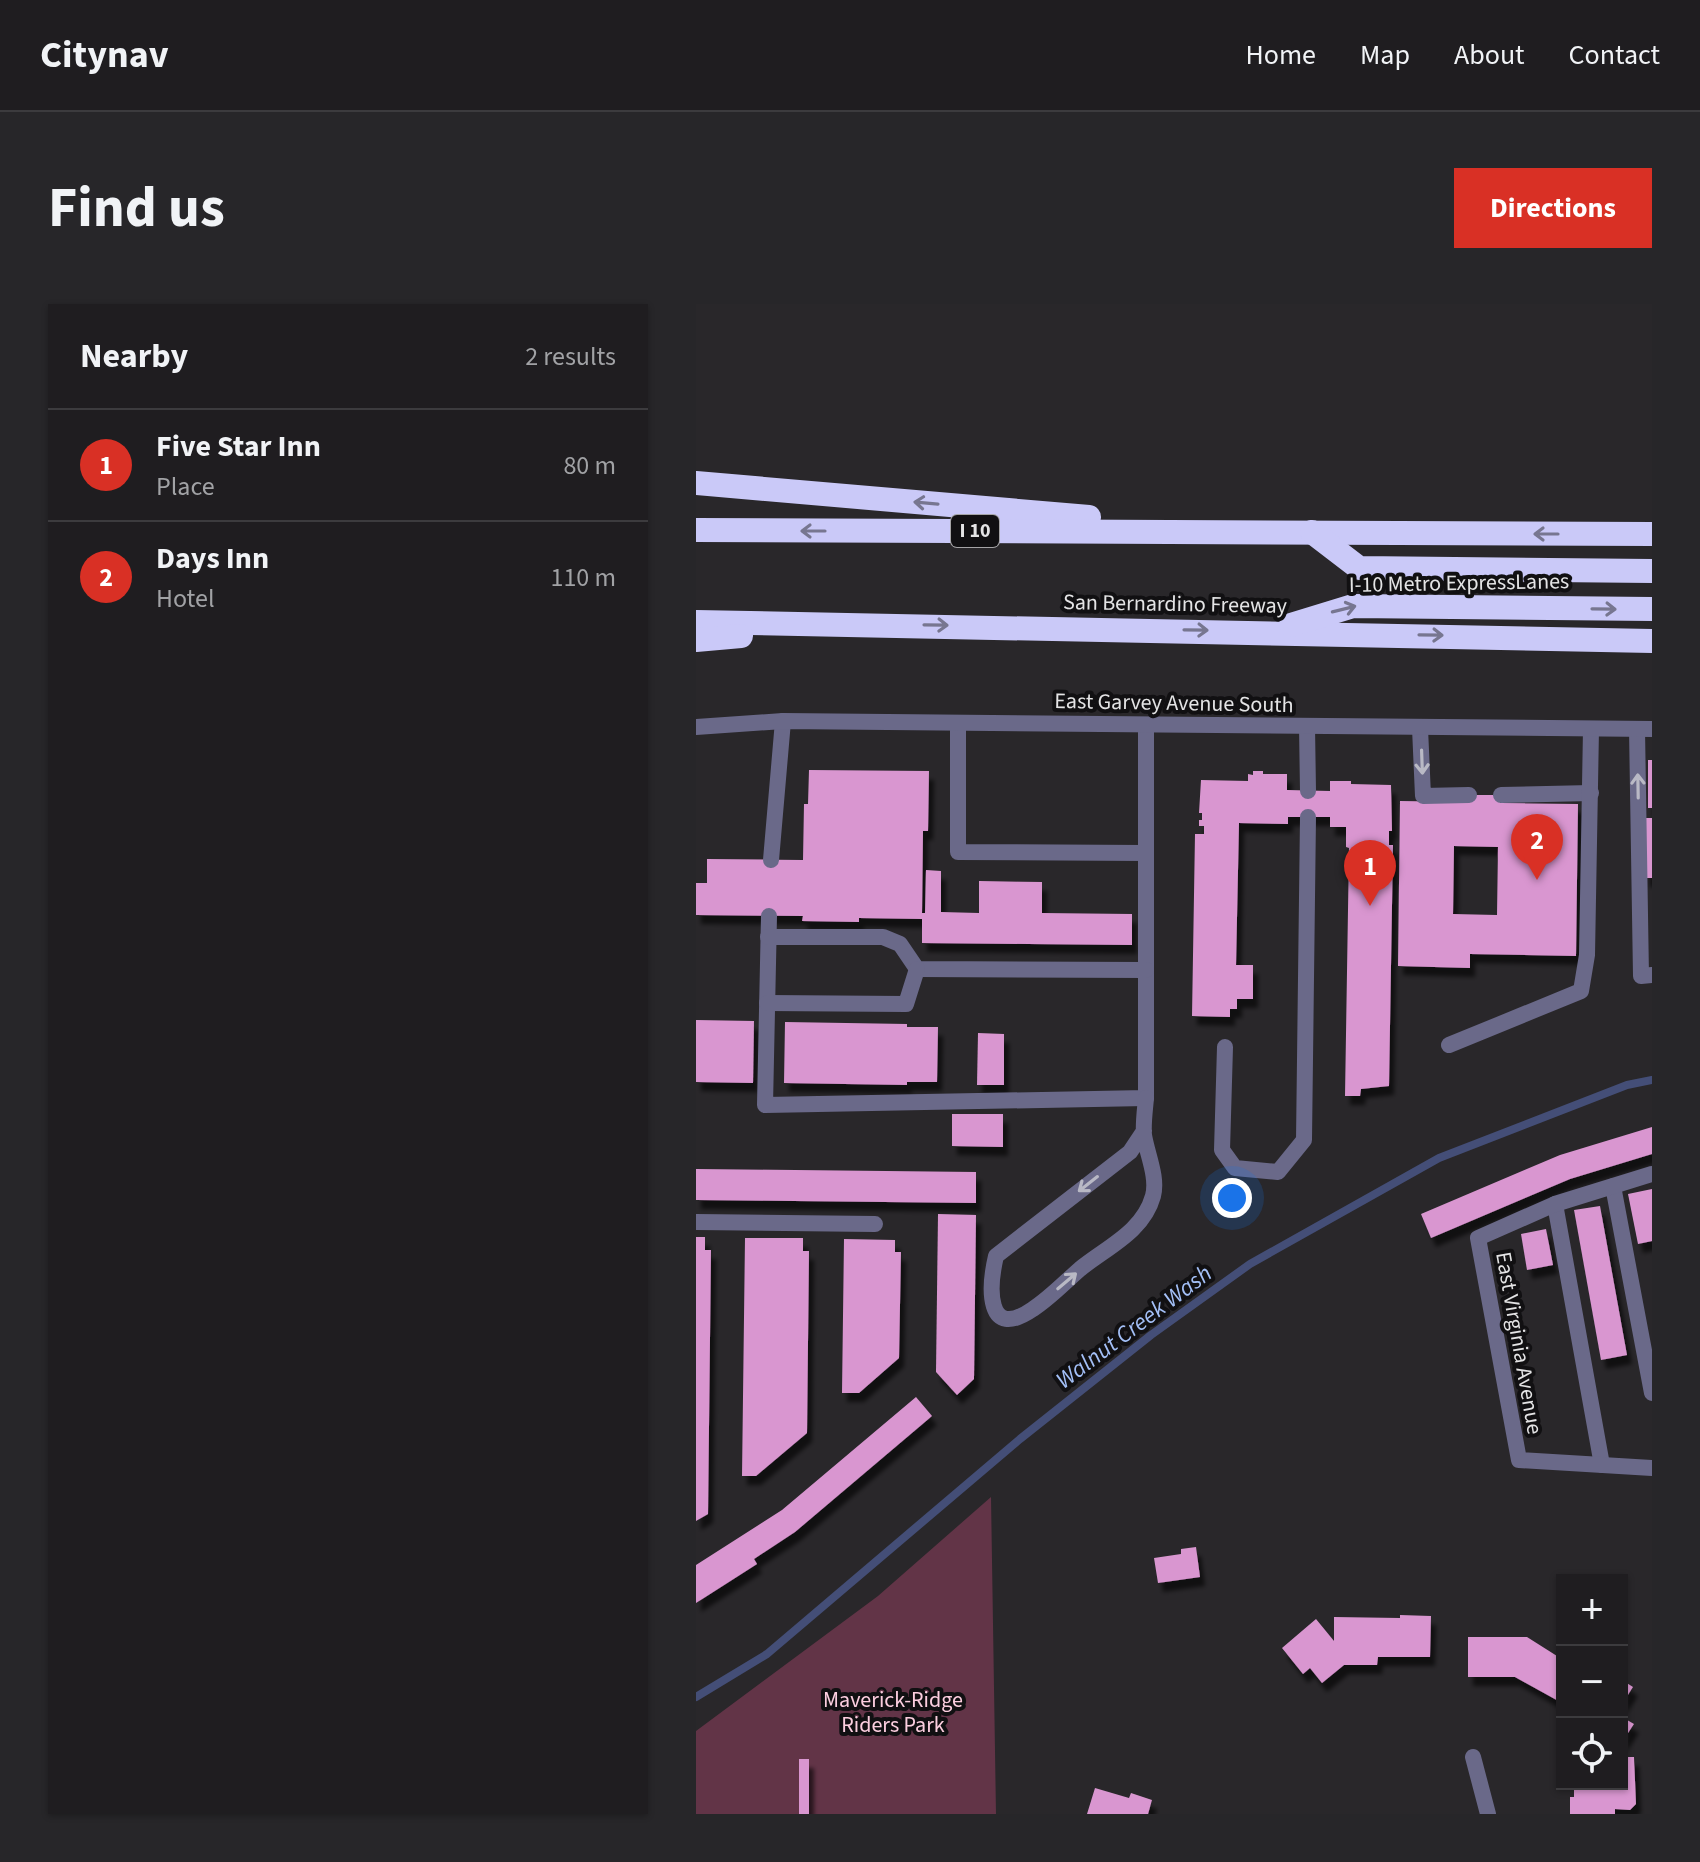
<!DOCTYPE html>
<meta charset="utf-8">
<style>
:root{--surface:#1f1d20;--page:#272629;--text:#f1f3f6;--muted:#a1a2a5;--line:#3c3b3e;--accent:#d93025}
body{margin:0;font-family:"Source Sans 3",sans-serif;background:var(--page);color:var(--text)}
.controls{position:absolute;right:24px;bottom:24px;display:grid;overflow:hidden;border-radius:0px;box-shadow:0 2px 6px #0004}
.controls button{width:72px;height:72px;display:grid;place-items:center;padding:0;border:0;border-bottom:2px solid var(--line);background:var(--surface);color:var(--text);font:40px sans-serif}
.you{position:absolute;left:536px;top:894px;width:28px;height:28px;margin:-20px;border:6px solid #fff;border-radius:50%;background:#1a73e8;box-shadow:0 0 0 12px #1a73e833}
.badge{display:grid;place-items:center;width:52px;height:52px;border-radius:50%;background:var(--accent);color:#fff;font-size:26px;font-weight:700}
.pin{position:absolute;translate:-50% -66px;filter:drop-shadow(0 2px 4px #0008)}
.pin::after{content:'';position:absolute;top:42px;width:28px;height:24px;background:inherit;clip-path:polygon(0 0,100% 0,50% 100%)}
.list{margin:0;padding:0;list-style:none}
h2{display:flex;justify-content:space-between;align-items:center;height:104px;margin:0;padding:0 32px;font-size:34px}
h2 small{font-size:26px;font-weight:400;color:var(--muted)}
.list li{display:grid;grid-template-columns:52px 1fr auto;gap:24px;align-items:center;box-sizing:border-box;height:112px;padding:0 32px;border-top:2px solid var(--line)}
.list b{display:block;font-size:30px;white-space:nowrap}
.list p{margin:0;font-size:26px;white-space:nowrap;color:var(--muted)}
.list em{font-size:26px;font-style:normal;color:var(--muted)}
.icon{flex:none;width:44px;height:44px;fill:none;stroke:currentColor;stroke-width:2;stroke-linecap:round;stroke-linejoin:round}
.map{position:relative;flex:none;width:956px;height:1510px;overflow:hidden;border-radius:0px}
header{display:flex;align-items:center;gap:48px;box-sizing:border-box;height:112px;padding:0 40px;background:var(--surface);border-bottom:2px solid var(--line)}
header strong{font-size:38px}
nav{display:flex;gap:44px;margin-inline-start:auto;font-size:28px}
.intro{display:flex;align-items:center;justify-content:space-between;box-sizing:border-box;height:192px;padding:0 48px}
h1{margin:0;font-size:56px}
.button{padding:20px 36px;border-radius:0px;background:var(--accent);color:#fff;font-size:28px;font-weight:700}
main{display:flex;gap:48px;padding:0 48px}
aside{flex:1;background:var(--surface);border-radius:0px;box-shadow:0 2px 6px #0004}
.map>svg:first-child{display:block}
.green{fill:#623447}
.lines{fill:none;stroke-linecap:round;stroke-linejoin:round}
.stream{stroke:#444e77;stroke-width:8}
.building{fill:#d996d0;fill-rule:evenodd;filter:url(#shadow)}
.service{stroke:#6a6989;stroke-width:16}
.minor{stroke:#6a6989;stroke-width:16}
.tertiary{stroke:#6a6989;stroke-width:16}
.motorway{stroke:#cac9f8;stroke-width:24}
.oneway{stroke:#777690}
.oneway2{stroke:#b9b9c5}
.labels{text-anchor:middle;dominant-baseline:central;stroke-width:8;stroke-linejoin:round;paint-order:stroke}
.shield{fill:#111012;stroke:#a5a4a6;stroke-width:2}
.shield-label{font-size:20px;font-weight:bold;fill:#e4e4e5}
.street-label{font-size:22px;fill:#e4e4e5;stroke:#111012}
.park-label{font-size:22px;fill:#fccedf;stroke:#111012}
.water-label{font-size:24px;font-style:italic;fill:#a3bff6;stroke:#111012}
</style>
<header>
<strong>Citynav</strong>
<nav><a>Home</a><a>Map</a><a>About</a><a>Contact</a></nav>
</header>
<div class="intro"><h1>Find us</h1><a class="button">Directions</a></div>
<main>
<aside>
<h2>Nearby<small>2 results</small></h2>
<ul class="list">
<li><span class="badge">1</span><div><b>Five Star Inn</b><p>Place</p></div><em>80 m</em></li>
<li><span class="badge">2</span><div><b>Days Inn</b><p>Hotel</p></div><em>110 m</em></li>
</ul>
</aside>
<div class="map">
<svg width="956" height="1510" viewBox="0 0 956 1510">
<defs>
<filter id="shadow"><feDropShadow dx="5" dy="9" stdDeviation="2" flood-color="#0009"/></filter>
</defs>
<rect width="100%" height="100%" fill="#29272a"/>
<polygon class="green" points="295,1193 300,1510 0,1510 0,1427 182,1292"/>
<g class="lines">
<polyline class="stream" points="0,1393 71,1350 324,1135 455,1031 554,960 743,854 931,781 956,776"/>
</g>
<g class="building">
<rect x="952" y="456" width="4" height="48"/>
<polygon points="113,466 233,467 232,527 227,527 226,609 229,609 230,566 245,567 245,608 283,609 283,577 346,578 346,609 436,610 436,641 226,639 226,615 163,614 163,618 106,617 107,612 0,611 0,579 11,579 11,555 107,556 108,500 112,500"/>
<polygon points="557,467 567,467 567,470 591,470 591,486 634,487 634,477 655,477 655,480 695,481 696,527 693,527 693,541 697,541 693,782 665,785 664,792 649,792 653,544 650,543 650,523 634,523 634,513 592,513 592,520 543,519 540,661 557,661 557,695 541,695 541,705 534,705 534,713 496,712 499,530 508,530 508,522 503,522 503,516 506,516 506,509 503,509 505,476 552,477 552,470 557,471"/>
<path d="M773 491H805L804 499 882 500 880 652 774 650V664L702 662 704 497 773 498ZM758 542 802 543 801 611 757 610Z"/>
<rect x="949" y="514" width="7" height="60"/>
<polygon points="0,716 58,717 57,779 0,778"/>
<polygon points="89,718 211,720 211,723 242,723 241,778 211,778 211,781 88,779"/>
<polygon points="282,729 308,730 308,781 281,781"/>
<polygon points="256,810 307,810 307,843 256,842"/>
<polygon points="956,823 956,850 874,875 735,934 725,910 864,851"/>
<polygon points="0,865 280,868 280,899 0,896"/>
<polygon points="956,885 956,937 942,940 932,890"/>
<polygon points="904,902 931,1051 905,1056 878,906"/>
<polygon points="242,910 280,911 278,1075 261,1091 240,1068"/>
<polygon points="850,925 857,961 831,966 825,930"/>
<polygon points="0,933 9,933 9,946 15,946 12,1210 0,1217"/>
<polygon points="49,934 107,934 107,947 113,947 111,1129 60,1172 46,1172"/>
<polygon points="148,935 199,936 199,948 205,948 203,1054 163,1089 146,1089"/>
<polygon points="220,1093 236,1112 99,1228 58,1255 61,1260 0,1299 0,1261 86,1206"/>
<polygon points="500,1243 504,1273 462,1279 458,1254 485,1250 485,1245"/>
<polygon points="704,1311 735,1312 734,1353 682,1353 681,1361 648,1361 626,1379 614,1364 607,1370 586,1344 620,1315 638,1337 638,1313 704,1314"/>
<polygon points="772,1333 831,1333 861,1352 866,1345 866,1399 819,1373 772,1373"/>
<polygon points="926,1376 937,1383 926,1400"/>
<polygon points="926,1413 938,1420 926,1438"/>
<polygon points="926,1453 938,1453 940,1500 934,1506 919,1505 919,1510 874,1510 874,1493 878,1493 878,1480 926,1480"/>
<rect x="103" y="1455" width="10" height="55"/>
<polygon points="399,1484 433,1494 435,1489 456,1496 452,1510 391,1510"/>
</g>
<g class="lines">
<g class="service">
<polyline points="262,419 262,548 449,549"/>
<polyline points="611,422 612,487"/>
<polyline points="724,424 727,492 773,491"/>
<polyline points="941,425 945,672 956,671"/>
<polyline points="805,491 895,489"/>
<polyline points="75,556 87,417"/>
<polyline points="73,612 69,801 450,794 450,421"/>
<polyline points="72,633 187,633 204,640 221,665 450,666"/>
<polyline points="71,699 210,700 221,665"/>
<polyline points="753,741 885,687 891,651 895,425"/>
<polyline points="529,743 526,846 539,864 582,868 608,836 612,513"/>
<path d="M448 827 434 848 300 952C293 982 289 1038 337 1005 354 994 369 978 384 965 411 943 447 928 457 892 462 873 451 850 448 831 447 819 449 806 450 794"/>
<polyline points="917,882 956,1089"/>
<polyline points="859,900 906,1161"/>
<polyline points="0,918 179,920"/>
</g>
<g class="minor">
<polyline points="956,870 859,900 782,934 823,1156 956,1164"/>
<polyline points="777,1453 792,1510"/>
</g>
<polyline class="tertiary" points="0,423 87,417 956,425"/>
<g class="motorway">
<polyline points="0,179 393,213"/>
<polyline points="0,226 956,230"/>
<polyline points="616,228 663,264 956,267"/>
<polyline points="0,318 956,337"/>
<polyline points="595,321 657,302 956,305"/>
<polyline points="0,336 45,332"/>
</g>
</g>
<defs><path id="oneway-shaft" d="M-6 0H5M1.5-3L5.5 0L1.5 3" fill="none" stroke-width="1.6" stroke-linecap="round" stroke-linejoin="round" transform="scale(2)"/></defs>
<g class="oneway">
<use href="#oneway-shaft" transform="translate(230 199) rotate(-175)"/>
<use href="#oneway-shaft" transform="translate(117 227) rotate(-180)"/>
<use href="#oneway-shaft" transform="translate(850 230) rotate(-180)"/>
<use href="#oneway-shaft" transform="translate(648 305) rotate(-14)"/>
<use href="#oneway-shaft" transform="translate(908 305) rotate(1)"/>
<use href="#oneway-shaft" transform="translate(240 321) rotate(1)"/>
<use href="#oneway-shaft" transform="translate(500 326) rotate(1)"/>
<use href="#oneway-shaft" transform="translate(735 331) rotate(1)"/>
</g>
<g class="oneway2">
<use href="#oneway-shaft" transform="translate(726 458) rotate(88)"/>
<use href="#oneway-shaft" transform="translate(942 482) rotate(-91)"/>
<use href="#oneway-shaft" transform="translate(392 880) rotate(142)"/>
<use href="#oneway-shaft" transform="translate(371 977) rotate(-40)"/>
</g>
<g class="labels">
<rect class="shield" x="255" y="211" width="48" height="32" rx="6"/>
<g class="shield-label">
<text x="279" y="227">I 10</text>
</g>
<g class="street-label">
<text transform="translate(763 279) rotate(-1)">I-10 Metro ExpressLanes</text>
<text transform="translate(479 300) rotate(1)">San Bernardino Freeway</text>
<text transform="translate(478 399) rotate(1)">East Garvey Avenue South</text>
<text transform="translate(823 1039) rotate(80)">East Virginia Avenue</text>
</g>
<g class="park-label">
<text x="197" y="1396">Maverick-Ridge<tspan x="197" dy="25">Riders Park</tspan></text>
</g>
<g class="water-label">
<text transform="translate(438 1023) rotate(-37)">Walnut Creek Wash</text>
</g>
</g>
</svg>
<div class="controls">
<button>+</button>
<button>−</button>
<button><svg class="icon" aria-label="locate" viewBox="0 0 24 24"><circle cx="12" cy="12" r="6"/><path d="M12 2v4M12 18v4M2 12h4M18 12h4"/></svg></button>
</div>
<div class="you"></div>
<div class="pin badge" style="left:674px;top:602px">1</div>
<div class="pin badge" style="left:841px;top:576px">2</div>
</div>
</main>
